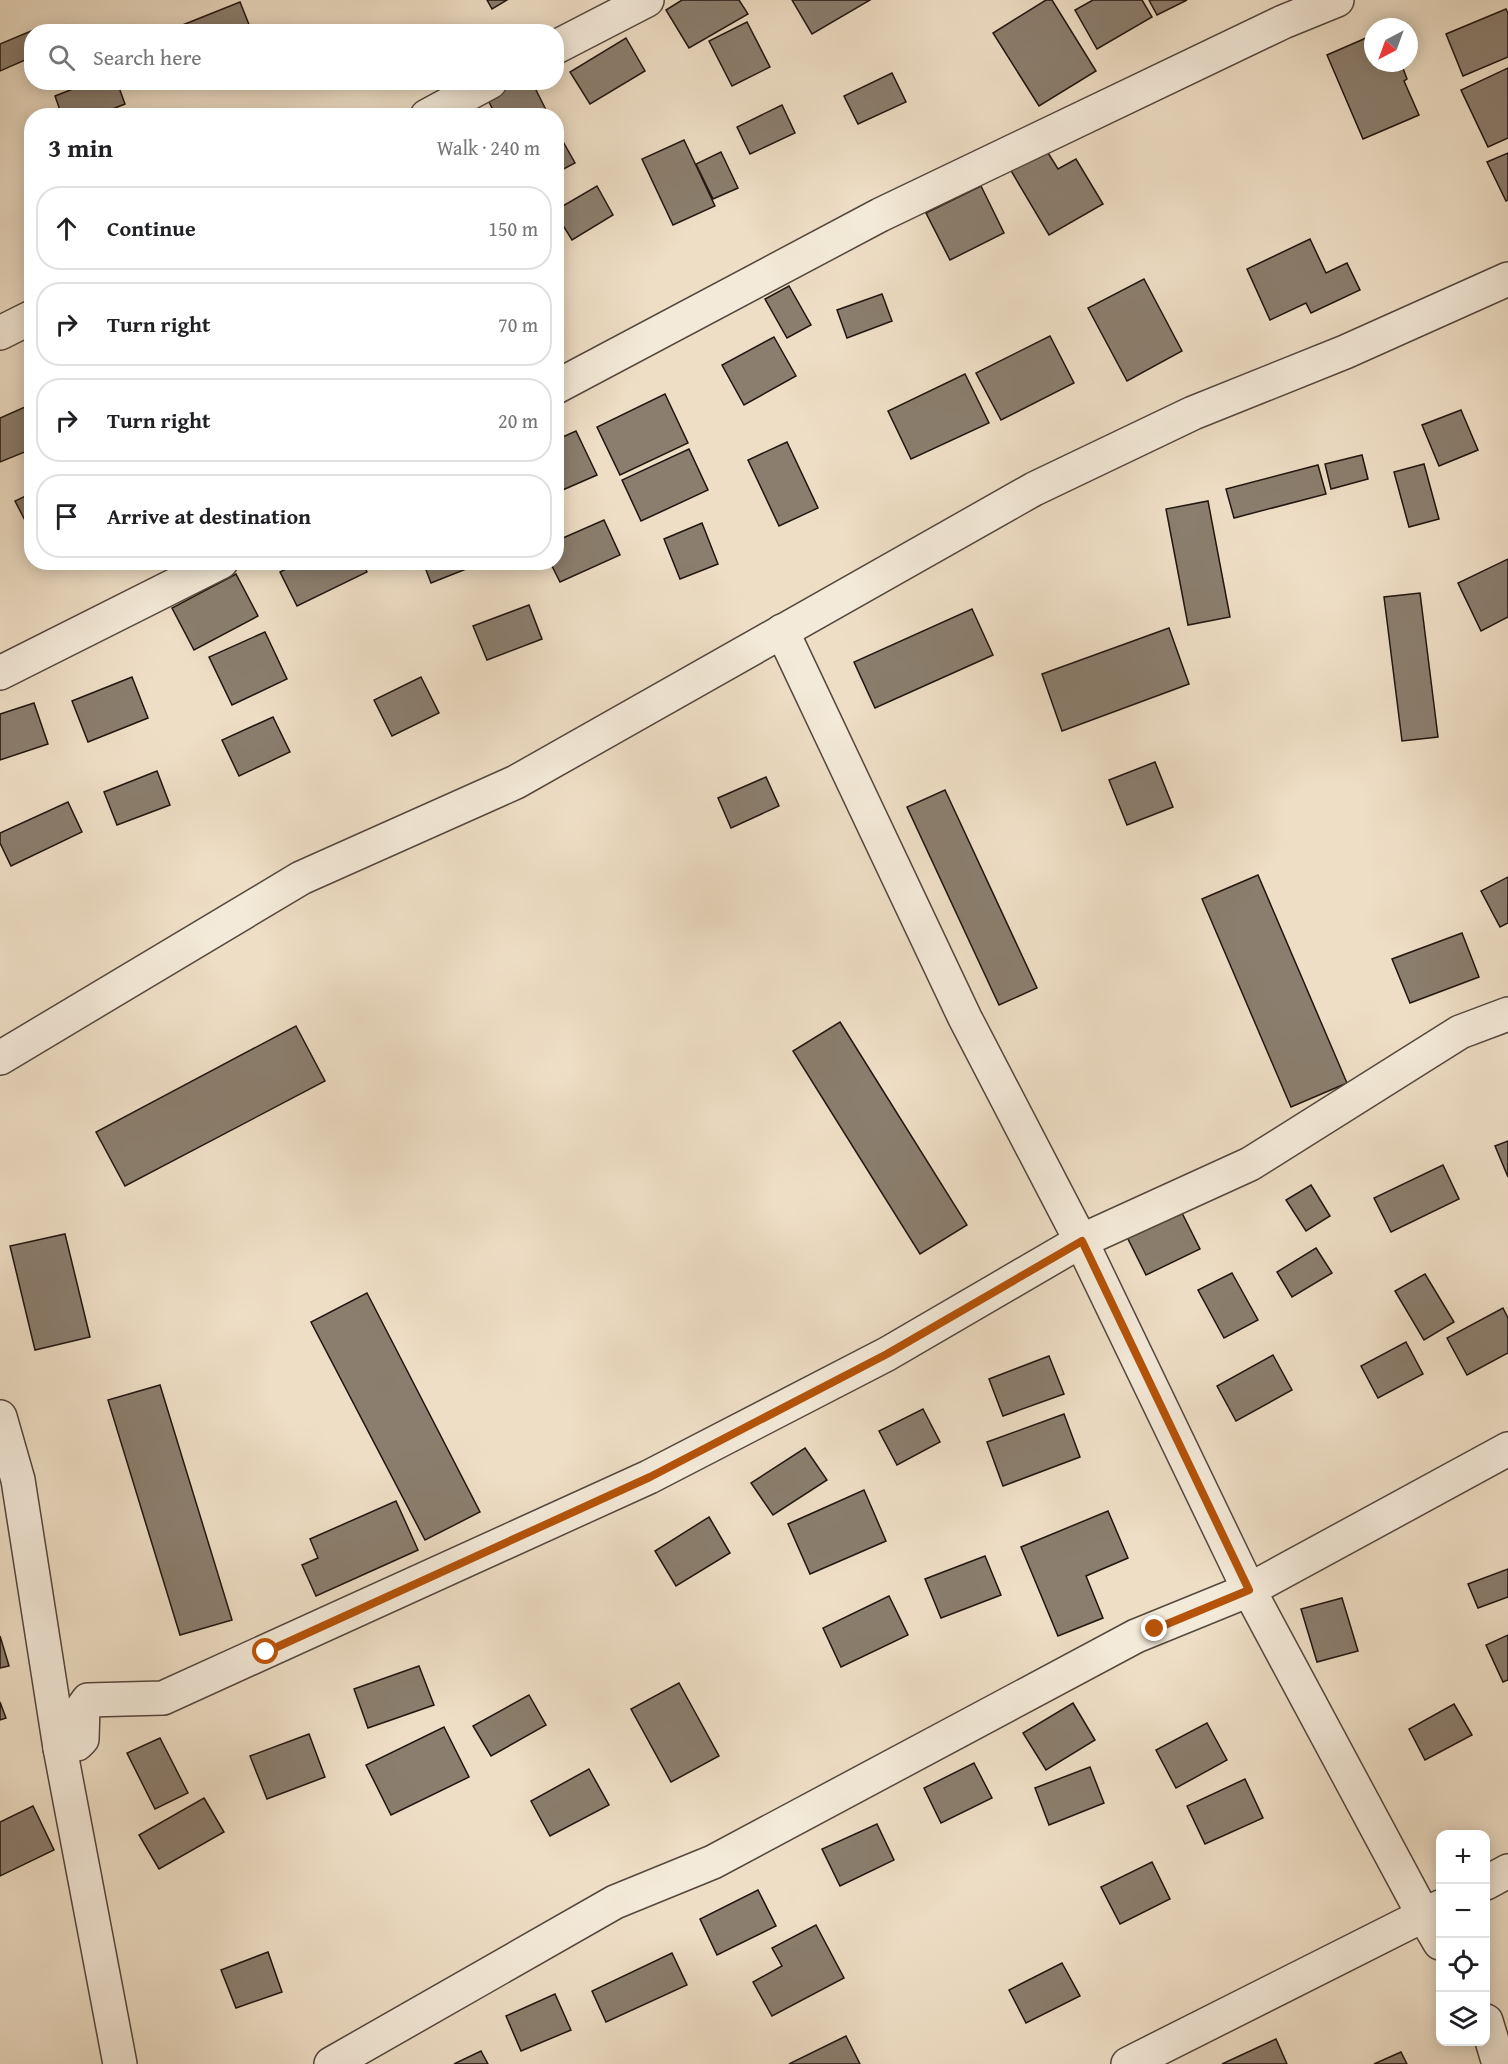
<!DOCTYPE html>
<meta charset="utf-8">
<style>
:root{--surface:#fff;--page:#f6f6f6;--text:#202124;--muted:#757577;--line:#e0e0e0}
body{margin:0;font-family:"Gentium Book Plus",serif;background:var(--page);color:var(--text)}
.controls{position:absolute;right:18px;bottom:18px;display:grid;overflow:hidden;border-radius:12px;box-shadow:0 3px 15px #0003}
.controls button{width:54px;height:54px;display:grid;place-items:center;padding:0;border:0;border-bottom:2px solid var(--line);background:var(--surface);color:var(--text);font:30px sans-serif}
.compass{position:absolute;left:1364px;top:18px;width:54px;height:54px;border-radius:50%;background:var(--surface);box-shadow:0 3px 15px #0003;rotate:221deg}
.stop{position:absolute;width:18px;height:18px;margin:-14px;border:4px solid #b45309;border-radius:50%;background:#fff}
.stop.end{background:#b45309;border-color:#fff;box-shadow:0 2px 6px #0008}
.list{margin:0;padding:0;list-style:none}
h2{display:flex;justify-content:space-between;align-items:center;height:78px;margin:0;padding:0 24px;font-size:26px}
h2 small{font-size:20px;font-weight:400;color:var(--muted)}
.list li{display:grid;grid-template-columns:39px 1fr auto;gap:18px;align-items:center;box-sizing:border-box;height:84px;margin:0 12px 12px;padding:0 12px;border:2px solid var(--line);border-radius:24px}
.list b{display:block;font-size:22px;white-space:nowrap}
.list em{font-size:20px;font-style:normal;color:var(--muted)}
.icon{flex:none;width:33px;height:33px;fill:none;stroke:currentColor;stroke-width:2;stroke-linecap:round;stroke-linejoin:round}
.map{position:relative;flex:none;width:1508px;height:2064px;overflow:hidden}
.search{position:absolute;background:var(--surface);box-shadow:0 3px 15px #0003;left:24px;top:24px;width:540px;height:66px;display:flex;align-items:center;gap:15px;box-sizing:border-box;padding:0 21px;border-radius:24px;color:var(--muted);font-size:22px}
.panel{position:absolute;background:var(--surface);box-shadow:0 3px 15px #0003;left:24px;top:108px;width:540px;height:462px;border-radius:24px}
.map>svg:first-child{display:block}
.building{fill:#8b7e6e;stroke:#201510;stroke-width:1.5}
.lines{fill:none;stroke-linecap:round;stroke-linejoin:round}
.street-casing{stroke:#54473d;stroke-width:36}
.street{stroke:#f4ead9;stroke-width:33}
.route{stroke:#b45309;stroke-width:8}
</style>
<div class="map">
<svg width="1508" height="2064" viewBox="0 0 1508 2064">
<rect width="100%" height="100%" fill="#eedec5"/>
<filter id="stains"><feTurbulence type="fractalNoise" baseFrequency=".00333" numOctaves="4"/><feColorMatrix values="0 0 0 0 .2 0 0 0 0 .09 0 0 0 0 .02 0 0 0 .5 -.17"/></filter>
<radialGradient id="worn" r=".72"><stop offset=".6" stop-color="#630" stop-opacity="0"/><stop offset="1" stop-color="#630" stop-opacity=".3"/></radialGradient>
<g class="building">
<polygon points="487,0 507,0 492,9"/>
<polygon points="682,0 739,0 748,14 689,48 666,10"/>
<polygon points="792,0 870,0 812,34"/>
<polygon points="1046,0 1052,0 1096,71 1039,106 993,33"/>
<polygon points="1093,0 1142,0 1152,17 1097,49 1075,10"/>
<polygon points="1149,0 1187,0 1157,15"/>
<polygon points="240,2 252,32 170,30"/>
<polygon points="1506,9 1508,13 1508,57 1463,76 1446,34"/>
<polygon points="747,22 770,67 732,86 709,41"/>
<polygon points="43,26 45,32 32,32 32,57 0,71 0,44"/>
<polygon points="1373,35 1373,63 1401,63 1407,79 1404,81 1419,115 1363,139 1327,55"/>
<polygon points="626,38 645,71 590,104 570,72"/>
<polygon points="1508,68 1508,138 1488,147 1461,90"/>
<polygon points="892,73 906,102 858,124 844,96"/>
<polygon points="91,82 117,82 125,104 95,116 62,116 55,96"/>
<polygon points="512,82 532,82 549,116 496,116 486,96"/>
<polygon points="782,105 795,133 750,154 737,127"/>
<polygon points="556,129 575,163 556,173"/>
<polygon points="684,140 715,206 673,225 642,159"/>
<polygon points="1045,148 1058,169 1076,159 1103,204 1049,235 1010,169"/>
<polygon points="721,152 738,188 713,199 696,164"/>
<polygon points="1508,153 1508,200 1506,201 1487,162"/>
<polygon points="597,186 613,215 572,240 556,214 556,210"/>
<polygon points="981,186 1004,233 950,260 926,213"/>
<polygon points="1310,239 1326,273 1347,263 1360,290 1311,313 1306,303 1270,320 1247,269"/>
<polygon points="1144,279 1182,351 1127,381 1088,308"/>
<polygon points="789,286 811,325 787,338 765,299"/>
<polygon points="882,294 892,321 847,338 837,310"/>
<polygon points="1050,336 1074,383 1001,420 976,373"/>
<polygon points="774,337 796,376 744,405 722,365"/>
<polygon points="965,374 989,423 911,459 888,411"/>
<polygon points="665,394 688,443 620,475 597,427"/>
<polygon points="25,407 32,423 32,449 0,462 0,418"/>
<polygon points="1461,410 1478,450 1439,466 1422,425"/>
<polygon points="576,431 597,475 558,492 556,489 556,440"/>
<polygon points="787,442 818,508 779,526 748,460"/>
<polygon points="689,449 708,490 641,521 622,480"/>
<polygon points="1362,455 1368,479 1331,489 1325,464"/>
<polygon points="1424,464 1439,519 1409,527 1394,472"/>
<polygon points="1318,465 1326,494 1234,518 1226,489"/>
<polygon points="32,493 32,527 29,528 15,501"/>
<polygon points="1208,501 1230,617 1188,625 1166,509"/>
<polygon points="604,520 620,555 560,582 550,562 556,562 556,541"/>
<polygon points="702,523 718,564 680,579 664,539"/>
<polygon points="1508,559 1508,617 1481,631 1458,583"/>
<polygon points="299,562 363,562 367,572 297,606 280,572"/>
<polygon points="423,562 469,562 471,567 431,583"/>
<polygon points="236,574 258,616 194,650 172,608"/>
<polygon points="1420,593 1438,737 1402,741 1384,597"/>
<polygon points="529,605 542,639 487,660 473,626"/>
<polygon points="972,609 993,655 875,708 854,662"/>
<polygon points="1169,628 1189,684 1062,731 1042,674"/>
<polygon points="265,632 287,679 232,705 209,657"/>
<polygon points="132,677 148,718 88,742 72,701"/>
<polygon points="421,677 439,713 392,736 374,700"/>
<polygon points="34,703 48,744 0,760 0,714"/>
<polygon points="273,717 290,752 239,776 222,740"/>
<polygon points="1155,762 1173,807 1127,825 1109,780"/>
<polygon points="157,771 170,805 117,825 104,792"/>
<polygon points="766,777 779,806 731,828 718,798"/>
<polygon points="945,790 1037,988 999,1005 907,807"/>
<polygon points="68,802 82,832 11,866 0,843 0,833"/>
<polygon points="1258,875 1347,1083 1291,1107 1202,899"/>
<polygon points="1508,877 1508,923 1500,927 1481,891"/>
<polygon points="1462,933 1479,977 1410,1003 1392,959"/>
<polygon points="840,1022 967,1225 920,1254 793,1051"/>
<polygon points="296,1026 325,1081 125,1186 96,1132"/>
<polygon points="1508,1141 1508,1177 1495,1146"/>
<polygon points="1443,1165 1459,1199 1391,1232 1374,1198"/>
<polygon points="1311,1185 1330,1216 1306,1231 1286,1200"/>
<polygon points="1180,1209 1200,1249 1146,1275 1126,1235"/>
<polygon points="65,1234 90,1337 35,1350 10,1246"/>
<polygon points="1316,1248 1332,1273 1292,1297 1277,1272"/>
<polygon points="1232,1273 1258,1320 1224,1338 1198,1290"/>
<polygon points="1425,1274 1454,1322 1424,1340 1395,1291"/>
<polygon points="367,1293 480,1512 425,1540 311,1322"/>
<polygon points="1503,1308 1508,1318 1508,1353 1467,1375 1447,1338"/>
<polygon points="1406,1342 1423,1374 1378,1398 1361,1366"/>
<polygon points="1273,1355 1292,1390 1236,1421 1217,1386"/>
<polygon points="1049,1356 1064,1394 1003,1416 989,1379"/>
<polygon points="160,1385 232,1620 180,1635 108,1400"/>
<polygon points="923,1409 940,1442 897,1465 879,1431"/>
<polygon points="1064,1414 1080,1457 1003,1486 987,1442"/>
<polygon points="805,1448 827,1480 773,1515 751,1483"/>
<polygon points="864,1490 886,1541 810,1574 788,1524"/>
<polygon points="396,1501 418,1550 316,1596 302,1565 318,1558 310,1539"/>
<polygon points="1108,1511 1128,1558 1086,1576 1103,1618 1058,1636 1021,1547"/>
<polygon points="709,1517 730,1553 676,1586 655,1551"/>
<polygon points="985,1556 1001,1595 941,1618 925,1579"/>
<polygon points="1508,1569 1508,1597 1478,1608 1468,1584"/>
<polygon points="889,1596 908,1635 841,1667 823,1628"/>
<polygon points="1342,1598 1358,1651 1317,1662 1301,1609"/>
<polygon points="1508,1635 1508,1680 1503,1682 1486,1645"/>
<polygon points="0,1636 9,1666 0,1668"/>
<polygon points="419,1666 434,1705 368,1728 354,1689"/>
<polygon points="679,1683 719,1756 671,1782 631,1709"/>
<polygon points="529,1695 546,1725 491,1756 473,1726"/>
<polygon points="0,1702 6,1718 0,1720"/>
<polygon points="1073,1703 1095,1740 1046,1770 1023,1733"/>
<polygon points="1454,1704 1472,1735 1425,1760 1409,1729"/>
<polygon points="1207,1723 1227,1760 1176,1788 1156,1750"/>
<polygon points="444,1727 469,1777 391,1815 366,1765"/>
<polygon points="309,1734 325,1777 267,1799 250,1756"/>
<polygon points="160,1738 188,1793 155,1809 127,1753"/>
<polygon points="974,1763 992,1798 941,1823 924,1788"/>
<polygon points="1090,1767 1104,1803 1049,1825 1035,1788"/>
<polygon points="589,1769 609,1805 550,1836 531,1801"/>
<polygon points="1245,1779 1263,1818 1205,1844 1187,1806"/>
<polygon points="204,1798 224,1832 159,1869 139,1835"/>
<polygon points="33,1806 54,1850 0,1876 0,1822"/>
<polygon points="877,1824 894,1860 840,1886 822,1849"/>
<polygon points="1152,1862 1170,1899 1120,1924 1101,1887"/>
<polygon points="758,1890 776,1926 717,1955 700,1919"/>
<polygon points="816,1925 844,1978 772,2016 753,1982 782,1966 772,1948"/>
<polygon points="268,1952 282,1992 236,2008 221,1970"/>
<polygon points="672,1953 687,1985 606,2022 592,1991"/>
<polygon points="1062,1963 1080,1996 1026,2023 1009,1990"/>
<polygon points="555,1994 571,2030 521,2051 506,2016"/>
<polygon points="846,2036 860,2064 789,2064"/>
<polygon points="1276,2039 1287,2064 1222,2064"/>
<polygon points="481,2051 488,2064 454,2064"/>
<polygon points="1401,2052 1407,2064 1374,2064"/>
</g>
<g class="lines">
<g class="street-casing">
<g id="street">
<polyline points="556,47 647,0"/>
<polyline points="427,116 490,82"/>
<polyline points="0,333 32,317"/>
<polyline points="556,387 880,215 1283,22 1337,0"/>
<polyline points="782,631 965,1018 1081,1241 1249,1590 1424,1916 1440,1943"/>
<polyline points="0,673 221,562"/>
<polyline points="0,1058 301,878 516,782 1034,489 1193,413 1345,352 1508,279"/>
<polyline points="0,1417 18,1480 60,1748 120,2064"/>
<polyline points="60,1748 77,1744 82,1739 83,1707 88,1700 163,1698 649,1477 887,1354 1081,1241 1250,1164 1460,1032 1508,1014"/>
<polyline points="1486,1883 1508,1871"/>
<polyline points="1486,2021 1499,2064"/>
<polyline points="331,2064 615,1902 713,1862 1136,1636 1249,1590 1508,1449"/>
<polyline points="1128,2064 1440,1907"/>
</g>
</g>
<use href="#street" class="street"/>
</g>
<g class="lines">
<polyline class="route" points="266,1652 650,1477 887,1354 1082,1241 1249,1590 1155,1629"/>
</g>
<rect width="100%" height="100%" filter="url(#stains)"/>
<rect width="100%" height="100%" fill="url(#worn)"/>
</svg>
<div class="controls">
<button>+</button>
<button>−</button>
<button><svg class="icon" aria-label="locate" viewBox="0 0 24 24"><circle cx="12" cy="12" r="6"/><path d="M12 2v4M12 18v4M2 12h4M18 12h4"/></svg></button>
<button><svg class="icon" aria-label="layers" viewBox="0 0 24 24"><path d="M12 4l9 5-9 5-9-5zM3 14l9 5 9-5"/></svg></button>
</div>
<svg class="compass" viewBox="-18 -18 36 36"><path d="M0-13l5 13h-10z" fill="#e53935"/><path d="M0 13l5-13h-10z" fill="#757577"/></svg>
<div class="stop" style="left:266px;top:1652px"></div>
<div class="stop end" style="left:1155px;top:1629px"></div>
<div class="search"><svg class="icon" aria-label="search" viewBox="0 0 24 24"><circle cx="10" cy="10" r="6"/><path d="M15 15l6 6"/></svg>Search here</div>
<section class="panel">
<h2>3 min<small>Walk · 240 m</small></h2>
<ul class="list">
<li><svg class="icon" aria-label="ahead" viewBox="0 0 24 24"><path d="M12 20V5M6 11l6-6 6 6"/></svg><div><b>Continue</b></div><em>150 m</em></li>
<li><svg class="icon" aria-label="right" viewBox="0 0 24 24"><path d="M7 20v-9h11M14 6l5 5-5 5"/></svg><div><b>Turn right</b></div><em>70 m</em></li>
<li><svg class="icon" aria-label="right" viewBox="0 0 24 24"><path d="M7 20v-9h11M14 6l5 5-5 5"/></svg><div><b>Turn right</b></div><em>20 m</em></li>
<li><svg class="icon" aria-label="arrive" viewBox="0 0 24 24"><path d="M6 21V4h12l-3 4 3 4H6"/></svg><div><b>Arrive at destination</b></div></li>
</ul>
</section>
</div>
